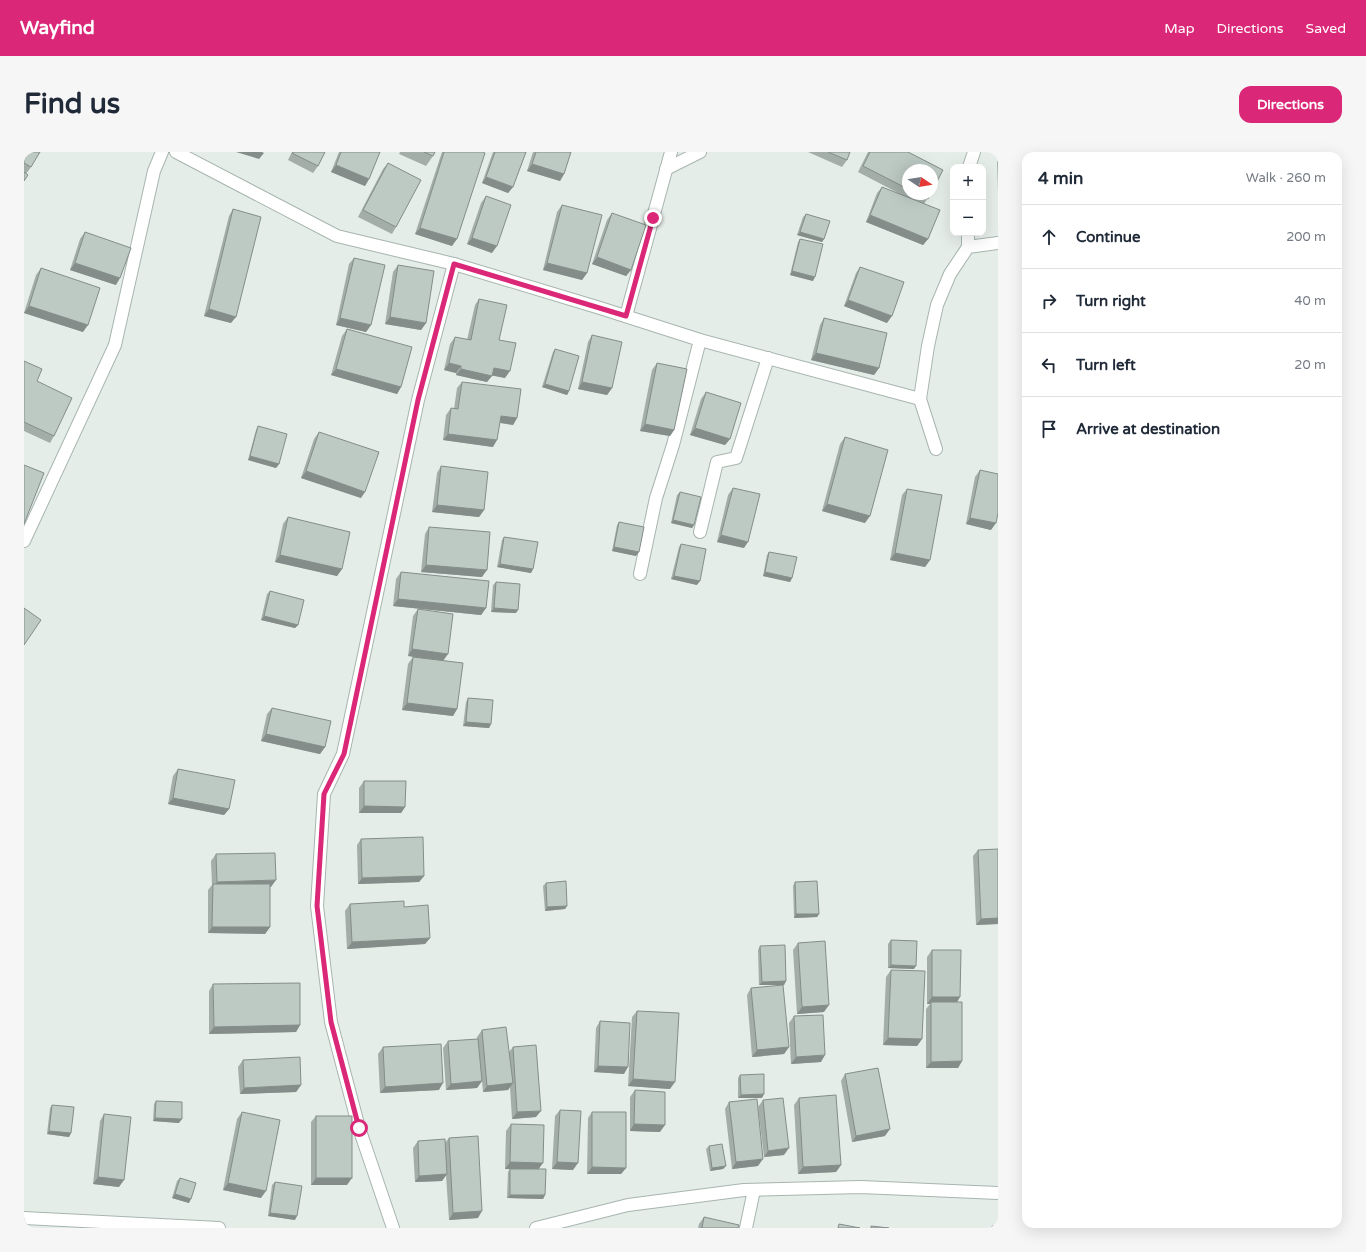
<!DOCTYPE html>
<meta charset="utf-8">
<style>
:root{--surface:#fff;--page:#f6f6f7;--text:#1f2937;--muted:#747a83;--line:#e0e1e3;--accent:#db2777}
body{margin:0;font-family:"Varela Round",sans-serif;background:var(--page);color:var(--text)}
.controls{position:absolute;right:12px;top:12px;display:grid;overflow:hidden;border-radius:8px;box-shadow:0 4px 16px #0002}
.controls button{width:36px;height:36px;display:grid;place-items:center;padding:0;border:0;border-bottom:1px solid var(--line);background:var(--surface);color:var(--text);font:20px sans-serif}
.compass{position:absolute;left:878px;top:12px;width:36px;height:36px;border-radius:50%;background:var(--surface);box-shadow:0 4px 16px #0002;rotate:102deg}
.stop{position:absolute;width:12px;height:12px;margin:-9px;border:3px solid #db2777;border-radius:50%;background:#fff}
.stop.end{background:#db2777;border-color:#fff;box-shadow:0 1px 4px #0008}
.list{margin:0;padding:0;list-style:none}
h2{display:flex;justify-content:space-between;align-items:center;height:52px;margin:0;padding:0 16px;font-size:17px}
h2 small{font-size:13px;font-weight:400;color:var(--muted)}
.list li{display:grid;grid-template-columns:26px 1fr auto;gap:12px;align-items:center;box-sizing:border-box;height:64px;padding:0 16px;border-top:1px solid var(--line)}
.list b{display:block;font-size:15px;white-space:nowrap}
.list em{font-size:13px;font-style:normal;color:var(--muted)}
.icon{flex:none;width:22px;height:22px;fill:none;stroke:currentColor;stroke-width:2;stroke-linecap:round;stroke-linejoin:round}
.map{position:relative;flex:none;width:974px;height:1076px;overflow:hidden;border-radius:12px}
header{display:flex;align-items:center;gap:24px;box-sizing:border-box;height:56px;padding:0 20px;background:var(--accent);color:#fff}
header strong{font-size:19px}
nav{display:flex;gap:22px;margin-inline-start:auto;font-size:14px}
.intro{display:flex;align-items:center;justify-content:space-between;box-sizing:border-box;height:96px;padding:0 24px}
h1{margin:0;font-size:28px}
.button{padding:10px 18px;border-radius:12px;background:var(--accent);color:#fff;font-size:14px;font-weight:700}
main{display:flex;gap:24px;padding:0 24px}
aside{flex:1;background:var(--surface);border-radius:12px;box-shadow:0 4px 16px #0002}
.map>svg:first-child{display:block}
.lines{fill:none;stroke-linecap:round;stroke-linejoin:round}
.street-casing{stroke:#a8b5af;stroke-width:14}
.street{stroke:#fff;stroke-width:12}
.wall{fill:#a3aea9}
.shaded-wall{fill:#848d89}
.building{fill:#bdcac4;stroke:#848d89}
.route{stroke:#db2777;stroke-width:5}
</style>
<header>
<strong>Wayfind</strong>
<nav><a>Map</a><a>Directions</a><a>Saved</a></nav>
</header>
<div class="intro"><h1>Find us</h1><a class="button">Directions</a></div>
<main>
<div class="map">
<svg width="974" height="1076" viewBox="0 0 974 1076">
<rect width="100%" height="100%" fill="#e5ede9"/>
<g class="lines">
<g class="street-casing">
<g id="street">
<polyline points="152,0 313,84 430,112"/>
<polyline points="945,15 950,0"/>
<polyline points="642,17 676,0"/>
<polyline points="944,81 944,95"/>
<polyline points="602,164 647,0"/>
<polyline points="912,297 896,247 904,194 913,153 926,122 944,95 974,91"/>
<polyline points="676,380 693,310 712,306 744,206"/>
<polyline points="0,389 91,193 130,19 138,0"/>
<polyline points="616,422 632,346 649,293 676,188"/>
<polyline points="0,1066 195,1076"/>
<polyline points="369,1076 335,976 307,870 293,754 300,642 319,602 394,248 430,112 576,156 676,188 896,247"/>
<polyline points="512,1076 604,1053 720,1038 837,1035 974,1041"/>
<polyline points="722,1076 730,1038"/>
</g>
</g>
<use href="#street" class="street"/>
</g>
<g class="wall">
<polygon points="0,0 7,15 2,22 0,29"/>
<polygon points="268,0 301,0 294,14 289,21 264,8"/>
<polygon points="315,0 356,0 345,27 341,34 307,20"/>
<polygon points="376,0 411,0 409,4 402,14 375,2"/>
<polygon points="418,0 459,0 428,94 391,82"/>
<polygon points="469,0 502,0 489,35 484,41 458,31"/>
<polygon points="509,0 547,0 540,22 536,29 503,19"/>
<polygon points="784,0 826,0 823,8 818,15"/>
<polygon points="844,0 884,0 884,42 906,42 900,52 904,87 899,93 842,70 853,41 858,35 880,44 834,20"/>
<polygon points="974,8 974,39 973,10"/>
<polygon points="364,11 372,75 368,82 334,65 359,17"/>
<polygon points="462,44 468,101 443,92 457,51"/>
<polygon points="538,53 563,121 558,128 519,118 533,60"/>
<polygon points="209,57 207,171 180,164 205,64"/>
<polygon points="588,61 607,118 602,124 568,112 583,68"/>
<polygon points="782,62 800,87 798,90 773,83 779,65"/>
<polygon points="61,80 92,133 46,118 56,87"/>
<polygon points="776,87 789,129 766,123 774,90"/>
<polygon points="330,106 347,173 342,180 312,173 325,112"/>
<polygon points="374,113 402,171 397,178 361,172 369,120"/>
<polygon points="836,115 863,171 820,154 832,121"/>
<polygon points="17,116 59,180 0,161 12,123"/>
<polygon points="455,147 475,188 481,226 468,223 463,230 432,223 432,221 420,218 426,192 431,185 443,188 451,153"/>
<polygon points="800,166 855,216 850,223 787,208 796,173"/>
<polygon points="323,177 377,235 373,242 307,223 318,184"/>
<polygon points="568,183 588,236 583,243 554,237 564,190"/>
<polygon points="531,197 545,239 543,243 518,235 529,200"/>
<polygon points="0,209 13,229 30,284 26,291 0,279"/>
<polygon points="633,211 650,278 646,284 616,279 628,218"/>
<polygon points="438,230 493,266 489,273 476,271 469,295 419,288 422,263 427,256 430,257 433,236"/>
<polygon points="682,240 706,287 701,293 666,283 677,247"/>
<polygon points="234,274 255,312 252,316 224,308 232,278"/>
<polygon points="295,280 337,346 277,326 290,287"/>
<polygon points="821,285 841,371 798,359 816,292"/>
<polygon points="417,314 460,358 455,365 408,360 413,321"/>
<polygon points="956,318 967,378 942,372 951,325"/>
<polygon points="709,336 720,396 693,390 704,343"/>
<polygon points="883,337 906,408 901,415 866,408 878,343"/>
<polygon points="656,340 670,373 668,376 647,371 653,343"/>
<polygon points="264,365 318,417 313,424 251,410 259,372"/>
<polygon points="595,370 612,404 588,399 593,373"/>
<polygon points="405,375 458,425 397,420 401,382"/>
<polygon points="480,385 509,417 507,421 473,415 478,388"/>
<polygon points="657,392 673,433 647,427 655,395"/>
<polygon points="745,400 768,426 766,430 739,424 743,403"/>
<polygon points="377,420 462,456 457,463 369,454 372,427"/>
<polygon points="472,430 492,461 467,460 469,433"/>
<polygon points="246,439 274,473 271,476 237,468 243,442"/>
<polygon points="394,457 419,508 433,557 429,564 378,558 384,512 389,505 408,507 384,504 389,464"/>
<polygon points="444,546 467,572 465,576 439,574 442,550"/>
<polygon points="248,556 301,595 296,602 237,589 243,562"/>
<polygon points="154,617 205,657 200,663 144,652 149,624"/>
<polygon points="340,629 381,655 377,661 335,661 335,636"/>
<polygon points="337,687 400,724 395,730 334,732 333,693"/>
<polygon points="954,698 974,772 952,773 949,704"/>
<polygon points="192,702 247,735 246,735 246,775 241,782 184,781 184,738 188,733 187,709"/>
<polygon points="771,730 795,762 793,765 770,766 769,734"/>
<polygon points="522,731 543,754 541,757 521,759 519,734"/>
<polygon points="326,752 380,755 406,786 401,792 323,797 321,759"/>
<polygon points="867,788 890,817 864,816 864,792"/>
<polygon points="774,791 800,860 773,862 769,798"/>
<polygon points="736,794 762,829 760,833 735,833 734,798"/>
<polygon points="908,798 933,850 938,909 934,916 902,916 902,857 906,852 903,852 903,805"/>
<polygon points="867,818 898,887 893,894 859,893 862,825"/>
<polygon points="189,832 276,873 272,880 185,882 185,839"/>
<polygon points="727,836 765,895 760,902 728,905 723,843"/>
<polygon points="613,859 646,937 604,934 608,865"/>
<polygon points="770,864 797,910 767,912 765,871"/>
<polygon points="576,869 600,922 570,920 572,876"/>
<polygon points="458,878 485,900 489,895 512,965 488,967 486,935 484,938 459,940 458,929 453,936 422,938 419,896 424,889 453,887 453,885"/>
<polygon points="359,895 415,938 356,941 354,902"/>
<polygon points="219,908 277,933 272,940 216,942 214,915"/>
<polygon points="821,922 861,984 828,990 817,929"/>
<polygon points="716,923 738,946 714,946 714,926"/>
<polygon points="611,938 636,980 606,979 606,945"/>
<polygon points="775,946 817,1013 812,1020 774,1022 770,953"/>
<polygon points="739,948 760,1003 740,1005 734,955"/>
<polygon points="132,949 155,971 129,969 130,952"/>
<polygon points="705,950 734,1014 708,1017 701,957"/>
<polygon points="28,953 47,981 45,985 23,982 26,956"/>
<polygon points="536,958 549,1018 528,1017 531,964"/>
<polygon points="218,960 237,1046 199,1038 213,967"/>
<polygon points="568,960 602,1016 597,1022 563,1022 564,966"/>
<polygon points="80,962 95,1035 69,1032 76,969"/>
<polygon points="292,964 323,1033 287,1033 287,970"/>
<polygon points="487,972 515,1017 521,1043 519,1047 483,1046 484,1020 486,1017 481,1017 482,979"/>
<polygon points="425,986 454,1066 425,1068 422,1023 418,1029 391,1030 389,996 394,989 421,991"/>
<polygon points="685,994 702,1014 699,1017 686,1019 682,997"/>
<polygon points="156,1026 165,1051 148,1046 153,1029"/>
<polygon points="251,1030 271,1068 244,1064 248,1033"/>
<polygon points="680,1065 714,1076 674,1076 675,1072"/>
</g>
<g class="shaded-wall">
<polygon points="212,0 238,0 240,1 235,7"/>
<polygon points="508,12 540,22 536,29 503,19"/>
<polygon points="312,13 345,27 341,34 307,20"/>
<polygon points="462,25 489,35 484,41 458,31"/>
<polygon points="846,63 904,87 899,93 842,70"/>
<polygon points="396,76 433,87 428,94 391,82"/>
<polygon points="776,80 800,87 798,90 773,83"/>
<polygon points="448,86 473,94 468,101 443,92"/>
<polygon points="573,105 607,118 602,124 568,112"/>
<polygon points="51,111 96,126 92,133 46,118"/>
<polygon points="523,111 563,121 558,128 519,118"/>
<polygon points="768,119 791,125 789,129 766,123"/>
<polygon points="824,148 868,164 863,171 820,154"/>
<polygon points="5,154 64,173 59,180 0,161"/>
<polygon points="185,157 212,165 207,171 180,164"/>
<polygon points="366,165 402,171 397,178 361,172"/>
<polygon points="316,166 347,173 342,180 312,173"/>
<polygon points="792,201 855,216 850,223 787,208"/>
<polygon points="425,211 437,214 432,221 420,218"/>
<polygon points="470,216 486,219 481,226 465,223"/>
<polygon points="312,217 377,235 373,242 307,223"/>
<polygon points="437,217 468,224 463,230 432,223"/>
<polygon points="558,230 588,236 583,243 554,237"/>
<polygon points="521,232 545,239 543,243 518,235"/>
<polygon points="477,264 493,266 489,273 472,270"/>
<polygon points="621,272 650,278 646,284 616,279"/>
<polygon points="671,276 706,287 701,293 666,283"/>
<polygon points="424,282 473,288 469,295 419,288"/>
<polygon points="226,304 255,312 252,316 224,308"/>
<polygon points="282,319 341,340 337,346 277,326"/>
<polygon points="803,352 846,364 841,371 798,359"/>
<polygon points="413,353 460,358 455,365 408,360"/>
<polygon points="946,366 972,371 967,378 942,372"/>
<polygon points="649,368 670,373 668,376 647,371"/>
<polygon points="697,383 724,390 720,396 693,390"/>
<polygon points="590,395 615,400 612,404 588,399"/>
<polygon points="871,401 906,408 901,415 866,408"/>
<polygon points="256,403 318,417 313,424 251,410"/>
<polygon points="476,412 509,417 507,421 473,415"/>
<polygon points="402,413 463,418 458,425 397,420"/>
<polygon points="741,420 768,426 766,430 739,424"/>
<polygon points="650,424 676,429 673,433 647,427"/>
<polygon points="374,447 462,456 457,463 369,454"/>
<polygon points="470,456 494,458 492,461 467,460"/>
<polygon points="240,464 274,473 271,476 237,468"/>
<polygon points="388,497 424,502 419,509 384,504"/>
<polygon points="383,551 433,557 429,564 378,558"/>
<polygon points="442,570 467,572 465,576 439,574"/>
<polygon points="242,582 301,595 296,602 237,589"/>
<polygon points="149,646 205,657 200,663 144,652"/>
<polygon points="340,654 381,655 377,661 335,661"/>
<polygon points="400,724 395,730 334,732 338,726"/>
<polygon points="252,728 247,735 189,736 189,735 193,730"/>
<polygon points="543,754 541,757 521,759 523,755"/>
<polygon points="772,762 795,762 793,765 770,766"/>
<polygon points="974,766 974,772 952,773 957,767"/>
<polygon points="188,775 246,775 241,782 184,781"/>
<polygon points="406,786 401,792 323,797 328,790"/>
<polygon points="867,813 892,814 890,817 864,816"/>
<polygon points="762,829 760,833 735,833 738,830"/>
<polygon points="908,845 936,845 932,852 907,850 906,852 903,852"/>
<polygon points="805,853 800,860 773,862 778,855"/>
<polygon points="276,873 272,880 185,882 190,875"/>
<polygon points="864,886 898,887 893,894 859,893"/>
<polygon points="765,895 760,902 728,905 733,898"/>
<polygon points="801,903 797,910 767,912 772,905"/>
<polygon points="938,909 934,916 902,916 907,910"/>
<polygon points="574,914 604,915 600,922 570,920"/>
<polygon points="609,927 651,930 646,937 604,934"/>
<polygon points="458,929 453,936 422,938 427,932"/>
<polygon points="419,931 415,938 356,941 361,935"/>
<polygon points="489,931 484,938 459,940 463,934"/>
<polygon points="277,933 272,940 216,942 220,936"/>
<polygon points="740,942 738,946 714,946 717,943"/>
<polygon points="517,959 512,965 488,967 493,960"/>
<polygon points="131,966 158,967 155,971 129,969"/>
<polygon points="610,972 641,973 636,980 606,979"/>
<polygon points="866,977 861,984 828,990 832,984"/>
<polygon points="25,979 47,981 45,985 23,982"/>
<polygon points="765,996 760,1003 740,1005 744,999"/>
<polygon points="739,1007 734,1014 708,1017 712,1010"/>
<polygon points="486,1010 519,1011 514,1018 481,1017"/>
<polygon points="533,1010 554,1011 549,1018 528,1017"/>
<polygon points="817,1013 812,1020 774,1022 779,1015"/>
<polygon points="702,1014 699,1017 686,1019 688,1016"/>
<polygon points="568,1015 602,1016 597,1022 563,1022"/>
<polygon points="423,1022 418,1029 391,1030 395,1024"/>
<polygon points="74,1025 100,1028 95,1035 69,1032"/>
<polygon points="292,1026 328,1026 323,1033 287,1033"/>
<polygon points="204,1031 242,1039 237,1046 199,1038"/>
<polygon points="151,1042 167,1047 165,1051 148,1046"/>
<polygon points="486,1043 521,1043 519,1047 483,1046"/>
<polygon points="458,1059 454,1066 425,1068 429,1061"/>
<polygon points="246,1061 273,1064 271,1068 244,1064"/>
</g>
<g class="building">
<polygon points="0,0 16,0 7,15 0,11"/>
<polygon points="269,0 301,0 294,14 268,1"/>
<polygon points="317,0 356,0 345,27 312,13"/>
<polygon points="400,0 411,0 409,4"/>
<polygon points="420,0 459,0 461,1 433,87 396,76"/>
<polygon points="471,0 502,0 489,35 462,25"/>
<polygon points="512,0 547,0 540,22 508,12"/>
<polygon points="804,0 826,0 823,8"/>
<polygon points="846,0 884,0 919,18 908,39 908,18 884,18 884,37 839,14"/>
<polygon points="364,11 397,28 372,75 339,58"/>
<polygon points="0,20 4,23 0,29"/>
<polygon points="858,35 916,58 904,87 846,63"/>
<polygon points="894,42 906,42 904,47"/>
<polygon points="462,44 487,53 473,94 448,86"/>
<polygon points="538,53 578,63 563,121 523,111"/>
<polygon points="209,57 237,65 212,165 185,157"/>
<polygon points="588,61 622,73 607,118 573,105"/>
<polygon points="782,62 806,69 800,87 776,80"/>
<polygon points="61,80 107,96 96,126 51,111"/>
<polygon points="776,87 799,92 791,125 768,119"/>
<polygon points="330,106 361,113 347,173 316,166"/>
<polygon points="374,113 410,119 402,171 366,165"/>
<polygon points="836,115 880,130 868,164 824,148"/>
<polygon points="17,116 76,136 64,173 5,154"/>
<polygon points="455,147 483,153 475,188 492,191 486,219 470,216 468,224 437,217 437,214 425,211 431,185 447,188"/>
<polygon points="800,166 863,181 855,216 792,201"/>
<polygon points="323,177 388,195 377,235 312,217"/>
<polygon points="568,183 598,190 588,236 558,230"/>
<polygon points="531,197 555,204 545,239 521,232"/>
<polygon points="0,209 18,217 13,229 48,246 30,284 0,270"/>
<polygon points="633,211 663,217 650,278 621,272"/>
<polygon points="438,230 497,237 493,266 477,264 473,288 424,282 427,256 434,257"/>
<polygon points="682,240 717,251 706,287 671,276"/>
<polygon points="234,274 263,282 255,312 226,304"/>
<polygon points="295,280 355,300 341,340 282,319"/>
<polygon points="821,285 864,298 846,364 803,352"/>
<polygon points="0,313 20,321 0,372"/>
<polygon points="417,314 464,320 460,358 413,353"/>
<polygon points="956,318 974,322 974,361 972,371 946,366"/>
<polygon points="709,336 736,342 724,390 697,383"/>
<polygon points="883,337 918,343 906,408 871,401"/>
<polygon points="656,340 677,345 670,373 649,368"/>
<polygon points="264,365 326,380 318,417 256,403"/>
<polygon points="595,370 620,375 615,400 590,395"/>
<polygon points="405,375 466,380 463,418 402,413"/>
<polygon points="480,385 514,390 509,417 476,412"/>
<polygon points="657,392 682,397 676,429 650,424"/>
<polygon points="745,400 773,405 768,426 741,420"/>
<polygon points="377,420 465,429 462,456 374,447"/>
<polygon points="472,430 496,432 494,458 470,456"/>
<polygon points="246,439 280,448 274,473 240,464"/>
<polygon points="0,456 17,468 0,493"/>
<polygon points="394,457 429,462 424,502 388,497"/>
<polygon points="389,505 439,511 433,557 383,551"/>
<polygon points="444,546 469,548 467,572 442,570"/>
<polygon points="248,556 307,569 301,595 242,582"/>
<polygon points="154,617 211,628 205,657 149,646"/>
<polygon points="340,629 382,629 381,655 340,654"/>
<polygon points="399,685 400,724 338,726 337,687"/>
<polygon points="974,697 974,766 957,767 954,698"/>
<polygon points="251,701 252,728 193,730 192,702"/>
<polygon points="542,729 543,754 523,755 522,731"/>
<polygon points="793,729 795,762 772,762 771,730"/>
<polygon points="189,732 246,732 246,775 188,775"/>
<polygon points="380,749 380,755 404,753 406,786 328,790 326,752"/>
<polygon points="867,788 893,789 892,814 867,813"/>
<polygon points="801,789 805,853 778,855 774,791"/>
<polygon points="761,793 762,829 738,830 736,794"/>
<polygon points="908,798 937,798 936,845 908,845"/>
<polygon points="867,818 901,819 898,887 864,886"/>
<polygon points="276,831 276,873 190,875 189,832"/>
<polygon points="759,833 765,895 733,898 727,836"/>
<polygon points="907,850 938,850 938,909 907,910"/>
<polygon points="613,859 655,861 651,930 609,927"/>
<polygon points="799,863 801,903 772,905 770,864"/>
<polygon points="576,869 606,871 604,915 574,914"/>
<polygon points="482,875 489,931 463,934 458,878"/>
<polygon points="454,887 458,929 427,932 424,889"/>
<polygon points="417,892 419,931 361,935 359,895"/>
<polygon points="512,893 517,959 493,960 489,895"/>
<polygon points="276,905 277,933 220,936 219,908"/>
<polygon points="854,916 866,977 832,984 821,922"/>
<polygon points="740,922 740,942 717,943 716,923"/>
<polygon points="611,938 641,940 641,973 610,972"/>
<polygon points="812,943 817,1013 779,1015 775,946"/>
<polygon points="759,946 765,996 744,999 739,948"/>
<polygon points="733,947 739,1007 712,1010 705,950"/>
<polygon points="132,949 158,950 158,967 131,966"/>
<polygon points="28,953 50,955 47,981 25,979"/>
<polygon points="536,958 557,959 554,1011 533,1010"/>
<polygon points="218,960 256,968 242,1039 204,1031"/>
<polygon points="568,960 602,960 602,1016 568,1015"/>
<polygon points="80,962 107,965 100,1028 74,1025"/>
<rect x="292" y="964" width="36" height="62"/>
<polygon points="487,972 520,973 519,1011 486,1010"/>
<polygon points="454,984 458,1059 429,1061 425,986"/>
<polygon points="421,987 423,1022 395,1024 394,989"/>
<polygon points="698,992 702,1014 688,1016 685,994"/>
<polygon points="486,1017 522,1017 521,1043 486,1043"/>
<polygon points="156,1026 172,1031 167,1047 151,1042"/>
<polygon points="251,1030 278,1034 273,1064 246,1061"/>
<polygon points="680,1065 715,1073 714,1076 678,1076"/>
<polygon points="815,1072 836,1076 814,1076"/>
<polygon points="847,1074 865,1076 847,1076"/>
<polygon points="968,1074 974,1075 974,1076 968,1076"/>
</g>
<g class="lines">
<polyline class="route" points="335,976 307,870 293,754 300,642 320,602 394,248 430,112 602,164 629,66"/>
</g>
</svg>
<div class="controls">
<button>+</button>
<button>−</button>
</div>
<svg class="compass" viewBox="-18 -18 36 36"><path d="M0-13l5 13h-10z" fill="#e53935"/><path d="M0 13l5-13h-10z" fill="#747a83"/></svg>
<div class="stop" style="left:335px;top:976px"></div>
<div class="stop end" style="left:629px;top:66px"></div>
</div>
<aside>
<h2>4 min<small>Walk · 260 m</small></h2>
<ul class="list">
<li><svg class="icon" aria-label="ahead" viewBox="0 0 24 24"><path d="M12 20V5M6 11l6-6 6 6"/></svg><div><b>Continue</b></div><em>200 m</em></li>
<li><svg class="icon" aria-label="right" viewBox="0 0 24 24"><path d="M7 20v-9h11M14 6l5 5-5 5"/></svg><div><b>Turn right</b></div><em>40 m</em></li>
<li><svg class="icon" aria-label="left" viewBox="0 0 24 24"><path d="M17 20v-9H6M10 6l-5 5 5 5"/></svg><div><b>Turn left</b></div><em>20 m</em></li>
<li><svg class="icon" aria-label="arrive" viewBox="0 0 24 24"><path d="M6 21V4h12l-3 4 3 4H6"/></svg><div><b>Arrive at destination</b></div></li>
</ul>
</aside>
</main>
